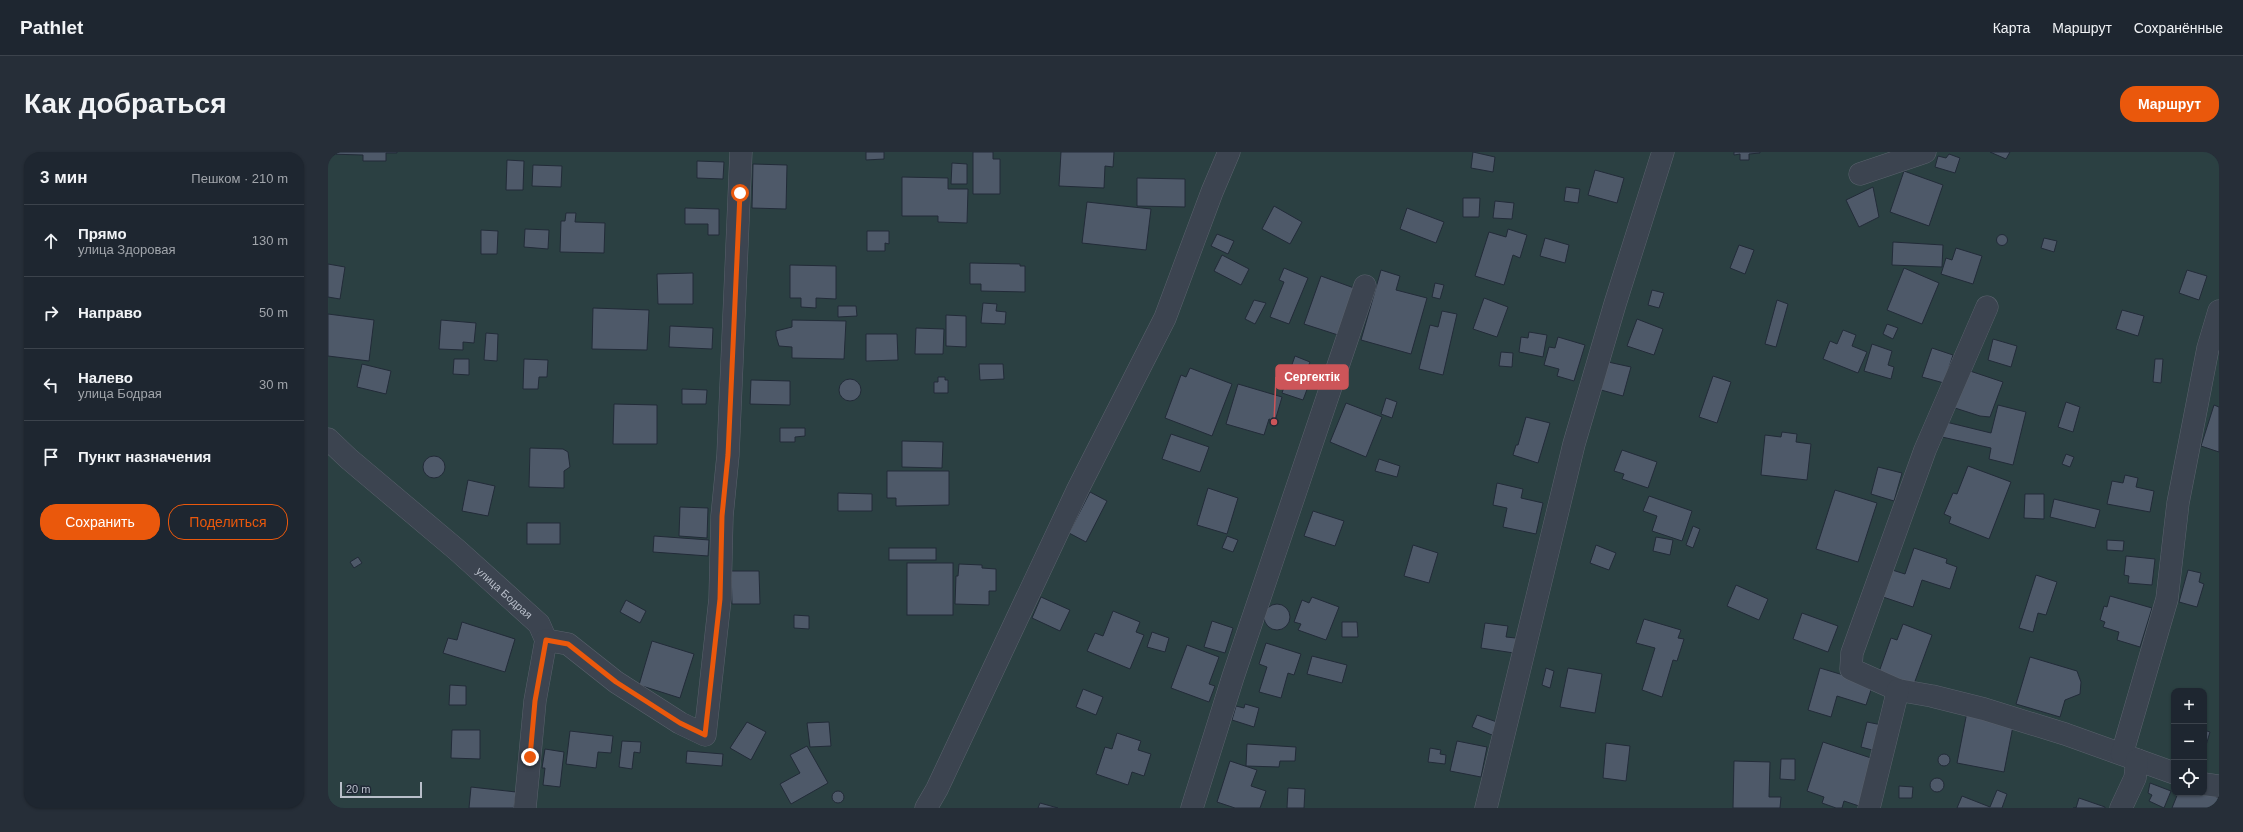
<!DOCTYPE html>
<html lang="ru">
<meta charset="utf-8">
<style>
:root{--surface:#1e2630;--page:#262e38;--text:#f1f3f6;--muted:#a1a5ab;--line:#3c434c;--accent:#ea580c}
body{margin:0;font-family:Arial,sans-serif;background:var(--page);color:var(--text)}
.controls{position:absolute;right:12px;bottom:12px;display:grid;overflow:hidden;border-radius:8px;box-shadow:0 1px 3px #0004}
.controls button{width:36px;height:36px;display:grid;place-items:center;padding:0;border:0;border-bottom:1px solid var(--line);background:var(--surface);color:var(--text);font:20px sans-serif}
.scale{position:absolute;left:12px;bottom:10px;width:82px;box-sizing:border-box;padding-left:4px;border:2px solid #b9bfca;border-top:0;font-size:11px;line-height:14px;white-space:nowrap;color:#b9bfca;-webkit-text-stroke:3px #202936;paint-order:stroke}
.stop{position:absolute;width:12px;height:12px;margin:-9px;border:3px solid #ea580c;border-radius:50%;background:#fff}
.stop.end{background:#ea580c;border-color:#fff;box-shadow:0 1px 4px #0008}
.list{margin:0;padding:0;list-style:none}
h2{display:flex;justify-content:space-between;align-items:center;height:52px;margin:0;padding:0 16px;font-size:17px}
h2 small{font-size:13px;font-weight:400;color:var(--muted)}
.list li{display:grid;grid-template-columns:26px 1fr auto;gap:12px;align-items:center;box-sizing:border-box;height:72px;padding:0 16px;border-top:1px solid var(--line)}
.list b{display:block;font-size:15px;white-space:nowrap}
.list p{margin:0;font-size:13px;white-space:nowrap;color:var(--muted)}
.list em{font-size:13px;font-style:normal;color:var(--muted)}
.actions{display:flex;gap:8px;padding:12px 16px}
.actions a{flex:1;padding:9px 0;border:1px solid var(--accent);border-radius:16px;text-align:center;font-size:14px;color:var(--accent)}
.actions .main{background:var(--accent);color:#fff}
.icon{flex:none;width:22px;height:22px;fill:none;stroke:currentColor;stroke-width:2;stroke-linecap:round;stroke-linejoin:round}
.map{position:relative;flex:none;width:1891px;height:656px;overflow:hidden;border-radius:16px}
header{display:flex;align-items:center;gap:24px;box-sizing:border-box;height:56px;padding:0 20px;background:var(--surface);border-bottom:1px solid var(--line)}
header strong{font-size:19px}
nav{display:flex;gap:22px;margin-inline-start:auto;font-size:14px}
.intro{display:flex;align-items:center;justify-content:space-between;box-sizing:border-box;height:96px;padding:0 24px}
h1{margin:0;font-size:28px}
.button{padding:10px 18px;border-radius:16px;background:var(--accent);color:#fff;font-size:14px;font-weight:700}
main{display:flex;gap:24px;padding:0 24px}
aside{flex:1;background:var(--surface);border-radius:16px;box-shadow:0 1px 3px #0004}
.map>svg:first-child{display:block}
.green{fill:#2b4042;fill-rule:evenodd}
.building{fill:#4e5969;stroke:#222b38}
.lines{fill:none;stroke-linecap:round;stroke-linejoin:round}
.street-casing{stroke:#5a626d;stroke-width:23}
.street{stroke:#3c4450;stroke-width:22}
.route{stroke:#ea580c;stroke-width:5}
.labels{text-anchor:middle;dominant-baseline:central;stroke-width:4;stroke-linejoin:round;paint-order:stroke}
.street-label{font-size:11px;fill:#b9bfca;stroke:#202936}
.leader{fill:none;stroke:#cd5559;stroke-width:1.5}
.callout-dot{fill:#cd5559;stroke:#202936;stroke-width:1.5}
.callout{fill:#cd5559;stroke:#cd5559;stroke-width:1.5}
.callout-label{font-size:12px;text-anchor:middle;font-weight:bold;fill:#fff}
</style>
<header>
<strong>Pathlet</strong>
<nav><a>Карта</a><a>Маршрут</a><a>Сохранённые</a></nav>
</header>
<div class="intro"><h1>Как добраться</h1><a class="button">Маршрут</a></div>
<main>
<aside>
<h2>3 мин<small>Пешком · 210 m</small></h2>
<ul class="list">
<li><svg class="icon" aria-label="ahead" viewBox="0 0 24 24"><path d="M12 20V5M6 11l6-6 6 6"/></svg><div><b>Прямо</b><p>улица Здоровая</p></div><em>130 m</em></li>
<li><svg class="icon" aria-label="right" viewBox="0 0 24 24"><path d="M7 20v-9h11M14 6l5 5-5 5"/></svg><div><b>Направо</b></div><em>50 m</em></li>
<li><svg class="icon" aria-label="left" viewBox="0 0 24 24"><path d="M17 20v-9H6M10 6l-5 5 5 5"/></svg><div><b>Налево</b><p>улица Бодрая</p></div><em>30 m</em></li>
<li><svg class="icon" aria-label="arrive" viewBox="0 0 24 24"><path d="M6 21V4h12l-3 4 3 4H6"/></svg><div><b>Пункт назначения</b></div></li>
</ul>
<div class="actions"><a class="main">Сохранить</a><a>Поделиться</a></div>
</aside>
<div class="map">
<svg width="1891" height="656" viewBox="0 0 1891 656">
<rect width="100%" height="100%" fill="#283240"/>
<path class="green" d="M0 0H1891V656H0ZM1846 539H1876V641H1846Z"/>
<g class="building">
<polygon points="0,0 69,0 69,1 58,1 58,9 35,9 35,3 0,2"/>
<polygon points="538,0 556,0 556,7 538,8"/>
<polygon points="645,0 665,0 665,7 672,7 672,42 645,42"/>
<polygon points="733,0 786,0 785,15 777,14 776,36 731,34"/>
<polygon points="1145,0 1167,5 1165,20 1143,16"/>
<polygon points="1406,0 1432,0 1432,1 1421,2 1421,8 1412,8 1412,2 1406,3"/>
<polygon points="1662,0 1682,0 1678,7"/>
<polygon points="1621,2 1632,6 1627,21 1607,15 1610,4 1618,6"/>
<polygon points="179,8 196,9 195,38 178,38"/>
<polygon points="369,9 396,10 395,27 369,26"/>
<polygon points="624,11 639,12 639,32 623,32"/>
<polygon points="425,12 459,13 458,57 424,56"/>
<polygon points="205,13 234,14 233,35 204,34"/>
<polygon points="1267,18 1296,26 1289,51 1260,43"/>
<polygon points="1576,19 1615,33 1601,74 1562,60"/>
<polygon points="574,25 620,26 620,37 640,37 639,71 610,70 610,64 574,64"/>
<polygon points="809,26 857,27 857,55 809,54"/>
<polygon points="1238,35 1252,37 1250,51 1236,49"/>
<polygon points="1545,35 1551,65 1531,75 1518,48"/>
<polygon points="1135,46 1152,46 1151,65 1135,65"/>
<polygon points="1167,49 1186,51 1184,67 1165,66"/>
<polygon points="759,50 823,57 818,98 754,91"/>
<polygon points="946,54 974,70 962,92 934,77"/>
<polygon points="357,56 391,57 391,83 380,83 380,72 357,72"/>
<polygon points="1079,56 1116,70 1108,91 1072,77"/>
<polygon points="238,61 248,61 247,70 277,71 276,101 232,100 233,69 237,69"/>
<polygon points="197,77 221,78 220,97 196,95"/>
<polygon points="1180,77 1199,83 1192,106 1185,103 1176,133 1147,124 1161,80 1178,85"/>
<polygon points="153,78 170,79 169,102 153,102"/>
<polygon points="539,79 561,79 561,92 557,91 557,99 539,99"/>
<polygon points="889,82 906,89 900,102 883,94"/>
<circle cx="1674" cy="88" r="5.5"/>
<polygon points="1217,86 1241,93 1237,111 1212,104"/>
<polygon points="1716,86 1729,89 1726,100 1713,96"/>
<polygon points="1565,90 1615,93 1614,115 1564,113"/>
<polygon points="1411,93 1426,98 1417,122 1402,116"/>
<polygon points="1628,96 1654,104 1645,132 1613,122 1618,106 1624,108"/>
<polygon points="894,103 921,117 913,133 886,119"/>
<polygon points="642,111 692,112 692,114 697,114 697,140 653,139 653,132 642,132"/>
<polygon points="0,112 17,115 12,147 0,145"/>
<polygon points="462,113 508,114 508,147 488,146 488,156 473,155 473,146 462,146"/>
<polygon points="956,116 980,126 961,172 942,165 956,130 951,128"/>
<polygon points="1576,116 1611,131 1594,172 1559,158"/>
<polygon points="1053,118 1072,124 1068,138 1099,146 1083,202 1033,188"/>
<polygon points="1859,118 1879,124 1871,148 1851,141"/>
<polygon points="365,121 365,152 330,152 329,122"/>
<polygon points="993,124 1026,136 1010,183 976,172"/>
<polygon points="1107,131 1116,133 1112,147 1104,145"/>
<polygon points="1324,138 1336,141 1331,156 1320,153"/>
<polygon points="1156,146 1180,155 1169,185 1145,177"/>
<polygon points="926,148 938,151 927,172 917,167"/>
<polygon points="1449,148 1460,152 1448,195 1437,192"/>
<polygon points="655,151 669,152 668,159 678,160 677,172 653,171"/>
<polygon points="510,154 528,154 529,164 510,165"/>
<polygon points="265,156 321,158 319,198 264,197"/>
<polygon points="1794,158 1816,164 1810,184 1788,177"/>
<polygon points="1114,159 1129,162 1115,223 1091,217 1102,173 1110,175"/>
<polygon points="0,162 46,168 41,209 0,204"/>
<polygon points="618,163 638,164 638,195 618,194"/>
<polygon points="1309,167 1335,177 1326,203 1299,194"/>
<polygon points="113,168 148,171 146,191 135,190 135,198 111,197"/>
<polygon points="464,168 518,169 516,207 464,206 464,195 451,194 448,184 448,179 464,175"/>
<polygon points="1559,172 1570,176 1565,187 1555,182"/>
<polygon points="342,174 385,176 384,197 341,195"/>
<polygon points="588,176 616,177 615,202 587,202"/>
<polygon points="1515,178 1528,183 1524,194 1539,200 1530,221 1495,207 1502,189 1509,192"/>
<polygon points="1201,180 1219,183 1215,205 1191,200 1193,185 1200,186"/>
<polygon points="158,181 170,182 169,209 156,208"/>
<polygon points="538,182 569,182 570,208 538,209"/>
<polygon points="1230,185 1257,193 1246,229 1229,224 1231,217 1216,213 1221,195 1227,196"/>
<polygon points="1665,187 1689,194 1683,215 1660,208"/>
<polygon points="1544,192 1564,199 1560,213 1566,215 1563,227 1536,219"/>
<polygon points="1604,196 1625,203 1616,231 1594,225"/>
<polygon points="1173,200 1185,201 1184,215 1171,214"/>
<polygon points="967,204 982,210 979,217 986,219 975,248 954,241"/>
<polygon points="126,207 141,207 141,223 125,222"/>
<polygon points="196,207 220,208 219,225 211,225 210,237 195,237"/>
<polygon points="1827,207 1835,207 1833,231 1825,230"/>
<polygon points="1280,210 1303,215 1295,244 1273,238"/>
<polygon points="34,212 63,219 58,242 29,235"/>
<polygon points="651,212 675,212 676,227 652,228"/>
<polygon points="862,216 904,232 884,284 837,266 853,223 858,225"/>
<polygon points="1639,218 1675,230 1662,265 1652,264 1627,256"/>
<polygon points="1385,224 1403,230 1389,271 1371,265"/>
<polygon points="610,225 617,225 617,228 620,228 620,241 606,241 606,230 610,230"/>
<circle cx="522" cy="238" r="11"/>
<polygon points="423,228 462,229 462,253 422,252"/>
<polygon points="910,232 954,245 947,269 941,267 936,283 898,272"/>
<polygon points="354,237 379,238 378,252 354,252"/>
<polygon points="1058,246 1069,250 1064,266 1053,262"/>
<polygon points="1738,250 1752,255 1745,280 1730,275"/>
<polygon points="1018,251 1054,265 1038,305 1002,290"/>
<polygon points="286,252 329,253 329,292 285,292"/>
<polygon points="1670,253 1698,260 1685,313 1661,307 1663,296 1614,285 1618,270 1663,281"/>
<polygon points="1886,253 1891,255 1891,300 1873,294"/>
<polygon points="1198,265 1222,271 1210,311 1185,303 1188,293 1190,293"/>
<polygon points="452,276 477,276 477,284 467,285 467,290 452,290"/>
<polygon points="1454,280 1469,282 1468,290 1483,292 1479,328 1433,323 1437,283 1453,285"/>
<polygon points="843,282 881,295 872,320 834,307"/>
<polygon points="574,289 615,290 614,316 574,315"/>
<polygon points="202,296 235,297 240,300 242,315 236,319 236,336 201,335"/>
<polygon points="1294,298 1329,310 1320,336 1294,327 1296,322 1286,319"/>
<polygon points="1738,302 1746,305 1742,315 1734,312"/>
<circle cx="106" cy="315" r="11"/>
<polygon points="1051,307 1072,314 1069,325 1047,319"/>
<polygon points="1640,314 1683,330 1661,387 1621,371 1623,365 1616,362 1625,341 1629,342"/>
<polygon points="1550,315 1574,321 1566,349 1543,342"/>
<polygon points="559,319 621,319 621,353 568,354 568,346 559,346"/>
<polygon points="1797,323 1810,326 1808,335 1826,339 1822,360 1779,352 1784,329 1795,331"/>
<polygon points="140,328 167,334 160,364 134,359"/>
<polygon points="1169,331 1195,337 1193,346 1215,351 1208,382 1175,375 1179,356 1165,353"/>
<polygon points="880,336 910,346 899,382 869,373"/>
<polygon points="1507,338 1549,351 1530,410 1488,397"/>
<polygon points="762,340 779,349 758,390 741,381"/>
<polygon points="510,341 544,342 544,359 510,359"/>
<polygon points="1697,342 1716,342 1716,367 1696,366"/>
<polygon points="1321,344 1364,359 1354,389 1324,379 1329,364 1315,359"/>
<polygon points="1726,347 1772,358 1767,376 1722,365"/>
<polygon points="352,355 380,356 379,386 351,384"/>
<polygon points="985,359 1016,369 1007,394 976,384"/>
<rect x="199" y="371" width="33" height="21"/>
<polygon points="1365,374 1372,377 1365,396 1358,393"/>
<polygon points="326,384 381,388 380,404 325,400"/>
<polygon points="899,384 910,388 905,400 894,396"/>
<polygon points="1328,385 1345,388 1342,403 1325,399"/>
<polygon points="1779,388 1796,389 1795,399 1779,398"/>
<polygon points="1085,393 1110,401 1101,431 1076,424"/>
<polygon points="1268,393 1288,401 1281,418 1262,411"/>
<rect x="561" y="396" width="47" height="12"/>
<polygon points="1586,396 1619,407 1618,411 1629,415 1622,437 1594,428 1585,455 1552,444 1561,417 1577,422"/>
<polygon points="1798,404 1827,407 1824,433 1800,431 1801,424 1796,423"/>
<polygon points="30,405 34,411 26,416 22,410"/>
<rect x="579" y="411" width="46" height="52"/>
<polygon points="631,412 654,413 654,416 668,417 668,439 661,439 661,453 627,452 628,424 630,424"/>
<polygon points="1860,418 1873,421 1871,430 1876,432 1869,455 1851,450"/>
<polygon points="403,419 431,419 432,452 404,452"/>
<polygon points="1708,423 1729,430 1718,463 1710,461 1705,480 1691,476"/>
<polygon points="1408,433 1440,447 1431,468 1399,454"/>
<polygon points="1782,444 1824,456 1812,495 1789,488 1791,480 1775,475 1777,470 1772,468 1776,454 1779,455"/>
<polygon points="713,445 742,458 732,479 704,466"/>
<polygon points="984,445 1011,455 998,488 970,478 973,472 966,470 974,448 981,451"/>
<polygon points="298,448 318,459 312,471 292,460"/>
<circle cx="949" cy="465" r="13"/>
<polygon points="785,459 812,470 808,480 816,483 802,517 759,499 767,481 775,484"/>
<polygon points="1474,461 1510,474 1500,500 1465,487"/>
<polygon points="466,463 481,464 481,477 466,476"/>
<polygon points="1316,467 1353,478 1350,486 1356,487 1349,509 1345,508 1334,545 1314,538 1327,496 1308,491"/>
<polygon points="884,469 905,476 897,501 876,495"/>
<polygon points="134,470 187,487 177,520 115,501 120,486 129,488"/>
<polygon points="1014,470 1029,470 1030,485 1014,485"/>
<polygon points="1157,471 1180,474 1178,485 1188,486 1186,501 1153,496"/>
<polygon points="1575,472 1604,483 1586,532 1551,520 1563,486 1569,488"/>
<polygon points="824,480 841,486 837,500 819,495"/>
<polygon points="324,489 366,502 352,546 311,533"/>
<polygon points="938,491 973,502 966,523 960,521 953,546 931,540 939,515 931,512"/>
<polygon points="859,493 891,505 881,532 887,534 881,550 843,536"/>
<polygon points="984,504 1019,513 1014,531 979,522"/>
<polygon points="1702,505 1749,519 1753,530 1752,542 1737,548 1732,565 1688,552"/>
<polygon points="1218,516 1226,519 1222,536 1214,533"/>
<polygon points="1240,516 1274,522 1267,561 1232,555"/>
<polygon points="1492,516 1545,532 1538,553 1509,544 1503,565 1480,558"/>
<polygon points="122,533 138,534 138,553 121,553"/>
<polygon points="755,537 775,545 768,563 748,555"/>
<polygon points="917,552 931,556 926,575 904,568 908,554 916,556"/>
<polygon points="1639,560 1686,569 1676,620 1629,611"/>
<polygon points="1149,563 1169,570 1164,583 1144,575"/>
<polygon points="419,570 438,580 423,608 402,596"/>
<polygon points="501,570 503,594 482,595 479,571"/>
<polygon points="1539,570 1554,573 1548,599 1533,595"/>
<polygon points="124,578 152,578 152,607 123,606"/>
<polygon points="1876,578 1882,580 1876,600"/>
<polygon points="242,579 285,584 283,601 270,600 268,616 238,612"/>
<polygon points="789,581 813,589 810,598 823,602 816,624 804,620 800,633 768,622 777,595 784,597"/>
<polygon points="294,589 313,590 312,601 306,600 304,617 291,615"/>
<polygon points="1129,589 1159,595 1153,625 1122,619"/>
<polygon points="1495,590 1549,608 1534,655 1516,649 1514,656 1508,656 1494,651 1496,645 1479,639"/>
<polygon points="1278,591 1302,594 1298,629 1275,626"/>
<polygon points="919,592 968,595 967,609 952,609 951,615 918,614"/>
<polygon points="479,594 500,631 463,652 452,632 472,621 462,603"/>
<polygon points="1102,596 1113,598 1112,602 1118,603 1117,612 1100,610"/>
<polygon points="217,597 236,600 232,635 215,633 217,616 214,616"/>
<polygon points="359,599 395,602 394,614 358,611"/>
<circle cx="1616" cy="608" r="6"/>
<polygon points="1453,607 1467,607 1467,628 1452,627"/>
<polygon points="902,609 929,618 923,634 938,639 932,656 907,656 889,650"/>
<polygon points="1406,609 1442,610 1441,645 1453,645 1452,656 1405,656"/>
<circle cx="1609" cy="633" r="7"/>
<polygon points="1822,631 1843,639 1836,656 1821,649 1824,643 1820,641"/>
<polygon points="1571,634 1585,635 1584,646 1571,646"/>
<polygon points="143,635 188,640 186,656 141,656"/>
<polygon points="960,636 977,637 976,656 959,656"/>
<polygon points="1669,638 1679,642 1674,656 1629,656 1634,644 1662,655"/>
<circle cx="510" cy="645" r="6"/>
<polygon points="1876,640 1891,646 1891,656 1844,656 1850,641"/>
<polygon points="1751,646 1777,655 1777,656 1745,656 1748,656"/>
<polygon points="712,651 730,656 710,656"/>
</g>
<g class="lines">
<g class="street-casing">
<g id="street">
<polyline points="1532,22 1597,0"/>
<polyline points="1659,155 1597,298 1524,501 1523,517 1570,538 1604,544 1656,557 1737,582 1846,621"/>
<path id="s1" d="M0 287 21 307 129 398 211 472 218 488 207 549 197 656"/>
<polyline points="218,488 240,492 288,530 352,571 377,583 392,447 394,364 400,303 413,0"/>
<polyline points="1794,602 1839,447 1850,351 1880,196 1891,159"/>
<polyline points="1876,632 1891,634"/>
<polyline points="598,656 609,637 750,337 837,166 884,40 901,0"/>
<polyline points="864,656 905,525 1037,134"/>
<polyline points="1158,656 1246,292 1287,152 1335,0"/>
<polyline points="1541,656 1570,538"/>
<polyline points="1793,656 1807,626 1809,608"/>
</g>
</g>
<use href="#street" class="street"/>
</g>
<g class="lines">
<polyline class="route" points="202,605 207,549 218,488 240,492 288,530 352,571 377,583 392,447 394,364 400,303 412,41"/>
</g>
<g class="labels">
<g class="street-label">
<text stroke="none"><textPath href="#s1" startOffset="234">улица Бодрая</textPath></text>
</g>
</g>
<path class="leader" d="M946 270L948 225"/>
<circle class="callout-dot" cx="946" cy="270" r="4"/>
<rect class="callout" x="948" y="213" width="72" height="24" rx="4"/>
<g class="callout-label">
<text x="984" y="229">Сергектік</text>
</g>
</svg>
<div class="controls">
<button>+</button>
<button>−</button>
<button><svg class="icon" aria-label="locate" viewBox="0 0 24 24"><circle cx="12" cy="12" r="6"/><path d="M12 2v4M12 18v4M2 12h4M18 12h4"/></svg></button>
</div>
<div class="scale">20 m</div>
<div class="stop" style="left:412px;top:41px"></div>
<div class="stop end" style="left:202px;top:605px"></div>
</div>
</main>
